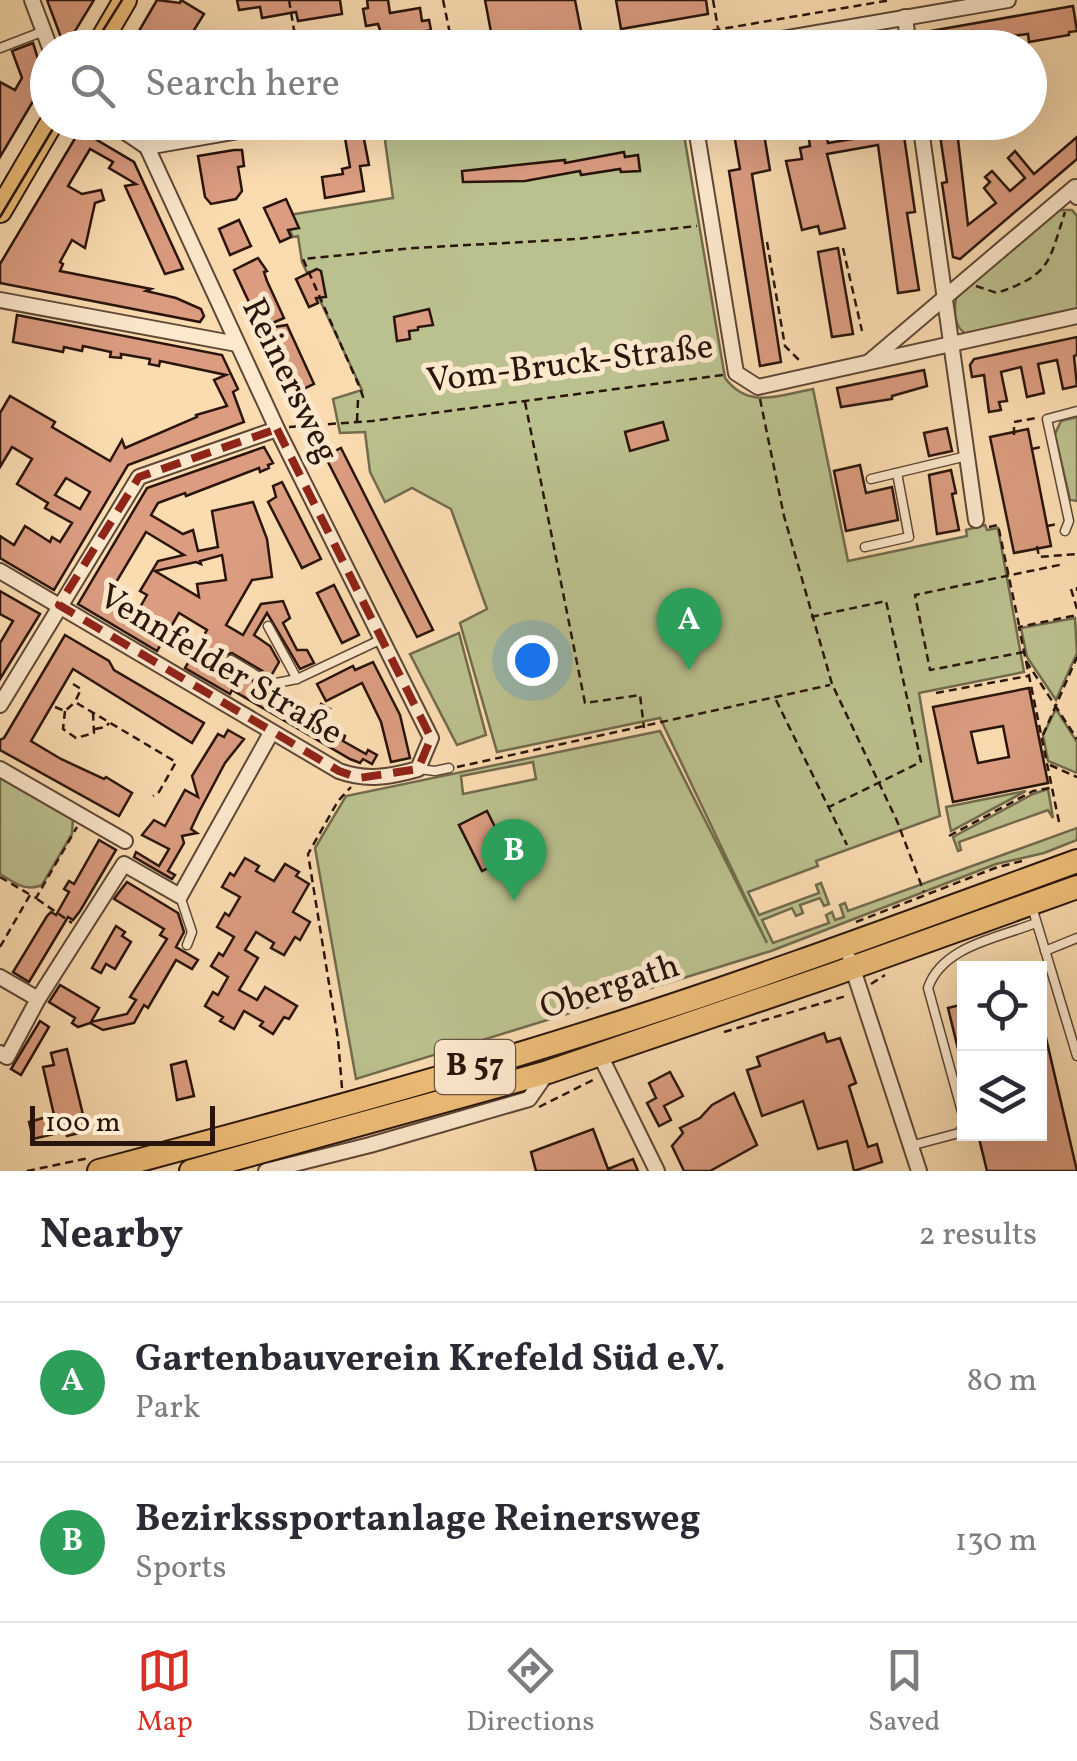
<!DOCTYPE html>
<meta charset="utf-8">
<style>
:root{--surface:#fff;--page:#f2f2f3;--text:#2b2b33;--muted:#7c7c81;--line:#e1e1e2;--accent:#d93025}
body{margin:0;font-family:Vollkorn,serif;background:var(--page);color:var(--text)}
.controls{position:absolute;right:30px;bottom:30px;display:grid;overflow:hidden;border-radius:0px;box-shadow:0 10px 40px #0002}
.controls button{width:90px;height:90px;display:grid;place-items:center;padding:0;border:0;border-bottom:2px solid var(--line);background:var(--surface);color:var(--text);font:50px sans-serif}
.scale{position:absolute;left:30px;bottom:25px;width:185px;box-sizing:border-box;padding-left:10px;border:5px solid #2a150c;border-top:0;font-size:28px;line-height:35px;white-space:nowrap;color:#2a150c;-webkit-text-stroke:8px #fce8cc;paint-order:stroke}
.you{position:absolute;left:532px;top:660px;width:35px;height:35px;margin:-25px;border:8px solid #fff;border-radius:50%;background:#1a73e8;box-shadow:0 0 0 15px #1a73e833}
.badge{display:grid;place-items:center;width:65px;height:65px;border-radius:50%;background:var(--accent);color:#fff;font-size:32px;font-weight:700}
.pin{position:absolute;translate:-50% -82px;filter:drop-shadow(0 2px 5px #0008)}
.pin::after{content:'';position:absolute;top:52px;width:35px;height:30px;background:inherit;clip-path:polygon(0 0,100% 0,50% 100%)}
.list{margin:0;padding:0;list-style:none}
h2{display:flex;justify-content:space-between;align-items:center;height:130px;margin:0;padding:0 40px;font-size:42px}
h2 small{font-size:32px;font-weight:400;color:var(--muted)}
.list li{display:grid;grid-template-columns:65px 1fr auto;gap:30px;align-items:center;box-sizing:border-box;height:160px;padding:0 40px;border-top:2px solid var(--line)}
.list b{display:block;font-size:38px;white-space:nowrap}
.list p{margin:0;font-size:32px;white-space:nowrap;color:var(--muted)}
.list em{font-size:32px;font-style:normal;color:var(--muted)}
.icon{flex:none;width:55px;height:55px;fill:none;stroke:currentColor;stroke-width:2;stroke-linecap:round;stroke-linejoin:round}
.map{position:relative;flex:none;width:1077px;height:1171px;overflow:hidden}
.search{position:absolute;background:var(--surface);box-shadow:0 10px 40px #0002;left:30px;right:30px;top:30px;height:110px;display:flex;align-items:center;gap:25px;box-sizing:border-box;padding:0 35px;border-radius:55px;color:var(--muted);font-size:38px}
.sheet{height:450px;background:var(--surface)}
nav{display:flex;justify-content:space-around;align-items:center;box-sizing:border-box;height:140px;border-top:2px solid var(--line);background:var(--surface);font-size:28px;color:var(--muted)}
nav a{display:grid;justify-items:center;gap:5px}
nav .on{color:var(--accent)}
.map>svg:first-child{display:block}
.green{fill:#bbc18e;stroke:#726b4d;stroke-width:2.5;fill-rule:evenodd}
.building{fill:#db9c80;stroke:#2a150c;stroke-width:2.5;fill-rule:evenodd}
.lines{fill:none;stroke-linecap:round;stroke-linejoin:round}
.lane-casing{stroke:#5e4735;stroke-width:11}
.street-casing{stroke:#5e4735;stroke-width:18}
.primary-casing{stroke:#2a150c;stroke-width:26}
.path{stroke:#2a150c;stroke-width:2.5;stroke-dasharray:8 5;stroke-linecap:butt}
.lane{stroke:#fce8cc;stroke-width:8}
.street{stroke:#fce8cc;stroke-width:14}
.primary{stroke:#eebe78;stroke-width:22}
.tram{stroke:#2a150c;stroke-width:2.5}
.marked{fill:none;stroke:#8f2418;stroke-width:8;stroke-dasharray:20 12;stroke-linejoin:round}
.labels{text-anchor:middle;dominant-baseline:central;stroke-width:10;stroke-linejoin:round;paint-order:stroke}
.shield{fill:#fce8cc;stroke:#695446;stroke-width:2.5}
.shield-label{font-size:32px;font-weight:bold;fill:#2a150c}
.street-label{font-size:35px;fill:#2a150c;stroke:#fce8cc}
</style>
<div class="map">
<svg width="1077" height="1171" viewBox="0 0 1077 1171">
<rect width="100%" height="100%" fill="#fbdcb1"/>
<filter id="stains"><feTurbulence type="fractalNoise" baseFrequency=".002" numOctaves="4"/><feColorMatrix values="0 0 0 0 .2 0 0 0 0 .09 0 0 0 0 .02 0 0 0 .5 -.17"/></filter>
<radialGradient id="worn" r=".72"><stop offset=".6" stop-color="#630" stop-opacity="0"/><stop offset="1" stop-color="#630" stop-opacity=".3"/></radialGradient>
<g class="green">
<path d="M404 122 682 123 725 378C749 410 779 395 813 389L848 561 967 536 966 530 985 525 987 530 998 528 1024 672 919 693 940 816 816 861 818 866 748 892 759 915 819 893 816 885 821 883 829 904 824 906 820 898 800 905 803 913 796 916 792 908 762 920 773 943 829 923 826 915 832 912 835 920 844 917 840 905 845 903 848 911 1077 828V840L1044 853 996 864 771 951 356 1079 315 848 346 796 660 731 767 943 660 718 497 752 460 623 487 609 451 509 412 488 385 502 370 472 365 432 340 433 333 399 362 390 302 262 298 236 293 237 283 216 393 198 383 126ZM533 762 536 779 463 794 461 776ZM487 812 509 857 482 870 459 825Z"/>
<path d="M1058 210H1072L1077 216V310L967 334C954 329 954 310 956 298Z"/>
<polygon points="1077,417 1077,501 1070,500 1055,434 1061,421"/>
<polygon points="1075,618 1077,653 1056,700 1027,657 1021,628"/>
<polygon points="459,633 486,735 457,745 410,654"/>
<polygon points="1056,709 1077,742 1077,773 1048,761 1043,735"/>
<path d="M0 772 73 818 72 834 42 885C25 892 15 883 0 874Z"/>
<polygon points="1048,789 1053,818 1048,810 959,842 961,850 958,851 953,837 1033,794"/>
<polygon points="1026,791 951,831 946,807"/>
</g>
<g class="building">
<polygon points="47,0 94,0 69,41 62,40"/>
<polygon points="157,0 180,3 181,0 204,14 194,30 222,48 174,48 156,37 149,48 129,48"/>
<polygon points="237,0 340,0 342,14 298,21 296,12 262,18 260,7 239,10"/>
<polygon points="367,0 388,0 390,13 420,8 422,21 429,20 431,30 427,31 428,35 420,36 422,48 398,48 397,43 385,45 378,24 366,26 363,9 368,8"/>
<polygon points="485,0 575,0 582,36 517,48 494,48"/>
<polygon points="616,0 706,0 708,14 621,29"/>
<polygon points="1073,6 1077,31 1069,32 1069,35 1029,42 1028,34 921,48 919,33"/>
<polygon points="33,43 45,81 0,157 0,82 15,90 22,78 12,51"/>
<polygon points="732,122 762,122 770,170 752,174 781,362 760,366 729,171 740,169"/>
<polygon points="806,122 824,122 828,143 877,135 875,122 902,122 915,212 907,213 919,290 898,293 878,145 827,154 845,228 820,234 818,226 802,230 786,161 802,159 800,148 810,146"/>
<polygon points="938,122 956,122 968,225 996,203 984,188 990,182 985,177 992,171 1010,191 1025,178 1008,158 1015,151 1034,174 1077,137 1077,159 960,259 953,257 942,183 947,182"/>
<polygon points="80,130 134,162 183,269 165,274 125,186 136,184 109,168 113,162 90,149 68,186 82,194 101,190 104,200 95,203 85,248 72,240 60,262 63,264 60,271 151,289 146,291 176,298 201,309 204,316 200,322 0,283 0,264"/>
<polygon points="363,134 369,165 360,166 364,191 325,198 322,177 343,174 342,169 350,167 345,138"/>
<polygon points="234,150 242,150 244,166 238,167 242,191 236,199 211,204 205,197 198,156"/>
<polygon points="624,152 625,157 638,155 640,171 621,172 620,169 581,175 580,171 525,181 463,182 462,171 565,160 565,163"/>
<polygon points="286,199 299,228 288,230 291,237 280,242 264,208"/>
<polygon points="239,220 251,246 230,255 219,229"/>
<polygon points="838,248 853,334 832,337 818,252"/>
<polygon points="258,258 267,271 264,272 267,281 284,318 261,328 234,270"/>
<polygon points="317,269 321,271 326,297 316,298 318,303 309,307 296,279"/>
<polygon points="429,309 433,325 418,327 418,330 409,331 410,339 397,341 394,317"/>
<path d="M17 315 222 355 238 389 233 392 244 422 128 465 54 590 0 558V536L14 545 25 526 50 542 52 537 60 542 72 523 45 508 48 503 17 484 32 459 12 447 0 467V413L10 396 55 422 52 427 110 461 122 440 125 448 197 417 196 415 227 406 214 380 226 375 160 361 159 366 149 364 150 359 121 354V358L110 357 111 352 83 346 82 351 64 347 63 352 13 342ZM66 478 90 492 80 509 55 495Z"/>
<polygon points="287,325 314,384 291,395 262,329"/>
<polygon points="1077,337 1077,355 1074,356 1077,386 1063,389 1057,360 1038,364 1044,393 1027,397 1021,367 1001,372 1007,401 999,402 1001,410 989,412 984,375 972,377 970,365 974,359"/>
<polygon points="924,370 927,386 892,396 892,399 841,407 837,388"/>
<polygon points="663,422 668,440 630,451 625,432"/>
<polygon points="947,428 952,451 929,456 924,433"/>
<polygon points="1028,429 1051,546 1014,553 990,437"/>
<path d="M264 447 273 463 268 465 269 468 260 472 259 468 186 496 185 493 166 500 158 503 151 515 183 534 193 530 198 551 218 547 212 511 253 502 267 539 272 577 252 580 226 625 243 635 261 604 283 601 290 618 283 623 297 650H307L314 663 300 669 267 613 254 635 270 646 279 662 271 676 232 653 225 655 224 663 313 717 321 704 330 709 322 722 345 736 343 741 366 754 368 750 377 755 372 764 363 759 360 763 350 759 232 690 230 694 185 668 207 630 179 613 157 651 78 604 147 488ZM146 532 184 555 158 561 140 591 147 595 135 616 106 599ZM222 555 226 580 197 584 199 597 155 571 196 562 201 564 200 561Z"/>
<polygon points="341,448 433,630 417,637 325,456"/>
<polygon points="860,465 866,493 892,487 898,520 846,531 834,471"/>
<polygon points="951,470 956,493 952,494 959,530 937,534 929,475"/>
<polygon points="282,482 321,559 302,568 268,502 276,497 273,486"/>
<polygon points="334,585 359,635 342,643 317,593"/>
<polygon points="0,591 40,614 0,679 0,643 13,621 0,614"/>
<polygon points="65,635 109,661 114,670 204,723 192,743 73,669 31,741 61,759 104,779 106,777 132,793 119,816 0,750 0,740 4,738"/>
<polygon points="373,662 400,715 410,758 391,762 381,722 362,683 326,701 317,684 353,666 355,670"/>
<path d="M1029 688 1048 783 953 802 933 707ZM1003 726 1009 757 978 763 971 732Z"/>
<polygon points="228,730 244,739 225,763 199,812 191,829 197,833 182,836 184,843 168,871 175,875 172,879 134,857 136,852 159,866 169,849 142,835 154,820 165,826 185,790 198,797 192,776 218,734 224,737"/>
<polygon points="487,811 510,857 482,871 459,825"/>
<polygon points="99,840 116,850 80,911 73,920 68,917 29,982 13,972 47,916 51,912 56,915 69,892 64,889 69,881 74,884"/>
<polygon points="245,858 259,866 256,871 274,881 285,864 299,872 296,876 309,884 293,912 310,922 300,940 295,937 284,955 271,948 274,943 256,932 245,950 258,958 239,990 257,1000 265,987 297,1006 289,1019 284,1017 273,1034 260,1026 263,1022 244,1011 234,1029 220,1021 223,1017 205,1006 213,992 218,995 228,977 211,966 219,953 223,956 234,937 217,927 225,913 229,916 240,897 222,887 230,873 234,876"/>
<polygon points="127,882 178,913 184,932 176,947 198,960 192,969 176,960 148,1008 144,1005 134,1023 103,1030 90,1023 78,1027 72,1023 75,1018 49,1002 60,985 99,1008 91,1022 127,1014 136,1000 130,997 167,939 160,935 164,929 114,899"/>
<polygon points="116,926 125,932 122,936 131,942 115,969 106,964 101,973 92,968"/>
<polygon points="964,1004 964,1061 961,1061 948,1008"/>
<polygon points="40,1021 49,1027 21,1075 11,1069"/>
<polygon points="1040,1025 1043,1025 1077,1171 987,1171 978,1134 1040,1134"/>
<polygon points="824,1033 827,1042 840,1038 856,1083 849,1086 868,1147 877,1144 882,1162 854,1171 847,1141 818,1149 803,1101 762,1116 747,1070 760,1066 757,1057"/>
<polygon points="67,1049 87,1131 67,1136 66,1131 33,1139 29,1122 54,1115 43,1067 54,1065 51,1053"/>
<polygon points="186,1061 194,1096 177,1100 171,1065"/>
<polygon points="670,1072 683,1096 664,1106 671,1120 659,1126 647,1103 656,1098 649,1083"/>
<polygon points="734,1093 757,1145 710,1171 684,1171 672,1146 683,1133 680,1128 700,1118 712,1105"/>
<polygon points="593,1129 608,1169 633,1159 638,1171 536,1171 531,1152"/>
</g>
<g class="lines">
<g class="lane-casing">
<g id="lane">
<polyline points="0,48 44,31"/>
<polyline points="871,479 967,456"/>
<polyline points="1065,531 1069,521 1047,419 1077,411"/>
<polyline points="865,547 909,537 897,473"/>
<polyline points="268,626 297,679"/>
<polyline points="231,660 271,684 297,679 382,639"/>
<polyline points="419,769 435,771 449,768"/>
<polyline points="180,896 192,932 187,945"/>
<polyline points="1032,907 1077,1056"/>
<polyline points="1045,951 1077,938"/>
<path d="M964 1119 928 988C942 946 998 938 1036 923"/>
<polyline points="910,1146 959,1133 964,1125"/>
</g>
</g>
<g class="street-casing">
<g id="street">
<polyline points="32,0 50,48"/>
<polyline points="905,17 909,48"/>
<polyline points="730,48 1008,0"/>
<polyline points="110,122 147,147 289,122"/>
<polyline points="695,122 736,373 758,387 1077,316"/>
<polyline points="920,122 976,520"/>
<polyline points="0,300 237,344"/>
<polyline points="870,361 1075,187 1077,197"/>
<path d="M0 571 339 771C366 781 390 777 418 769L431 738 277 429 147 147"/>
<polyline points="0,705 139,477 277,429"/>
<polyline points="0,769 125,841"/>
<polyline points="850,960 919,1171"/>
<polyline points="0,977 38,999"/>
<polyline points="0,1053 7,1057 38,999 124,864 180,896 271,733"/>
<polyline points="599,1053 657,1171"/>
<polyline points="266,1171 370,1145 529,1099 547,1073"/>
</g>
</g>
<g class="primary-casing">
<g id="primary">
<polyline points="97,48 125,0"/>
<polyline points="0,211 52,122"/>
<path d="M99 1171C268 1126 437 1081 603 1028 763 977 920 918 1077 861"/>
<polyline points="191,1171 548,1072 832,975 1077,887"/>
</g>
</g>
<g class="path">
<polyline points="289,0 297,48"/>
<polyline points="443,0 453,48"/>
<polyline points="713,0 718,28"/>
<polyline points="681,35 683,48"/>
<polyline points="610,48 891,0"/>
<polyline points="151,133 154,125 168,122"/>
<polyline points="767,242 785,346 801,362"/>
<polyline points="843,248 862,331"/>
<path d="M976 286 997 293C1051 274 1048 264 1065 212"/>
<polyline points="760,399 784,516 832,684 897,821 924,892"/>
<polyline points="525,402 585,703 640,695 644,728"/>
<polyline points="357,421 358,400 363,397 360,388 303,259 414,248 577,239 697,226"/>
<polyline points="289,427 372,421 723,375"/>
<polyline points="1014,435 1014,422 1036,418"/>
<polyline points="1032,449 1041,447"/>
<polyline points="1047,526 1058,524"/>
<polyline points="989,527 998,525 1019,625"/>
<polyline points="1037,546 1039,557 1077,554"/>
<polyline points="1077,587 1077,591"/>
<polyline points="1071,589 1077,609"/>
<polyline points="811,617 886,601 921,762 829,807"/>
<polyline points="1024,652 930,670 915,595 1064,564"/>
<polyline points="1026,661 1077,739"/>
<polyline points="73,684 81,689 75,702 176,762 159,792 153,796"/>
<polyline points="936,693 1028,676"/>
<polyline points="776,700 847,845"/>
<polyline points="55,707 65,711 74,703"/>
<polyline points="65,711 63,729 76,738 94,733 93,713"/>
<polyline points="95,729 106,727 109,723"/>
<polyline points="1043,735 1077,657"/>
<polyline points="1050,765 1077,777"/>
<polyline points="457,767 830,685"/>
<polyline points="1059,822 1019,627 1077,615"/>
<polyline points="949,836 1033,791 1050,788"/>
<polyline points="0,877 29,894"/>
<polyline points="37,899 72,923"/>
<polyline points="856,922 995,868 1022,861"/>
<polyline points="0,947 30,895 36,898 77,827"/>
<polyline points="871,984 885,975"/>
<polyline points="724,1032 846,996"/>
<polyline points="342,1088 338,1039 308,854 338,801 351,787"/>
<polyline points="539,1107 595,1079"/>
<polyline points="27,1171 89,1158"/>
</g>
<use href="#lane" class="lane"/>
<use href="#street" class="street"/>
<use href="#primary" class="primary"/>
<g class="tram">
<polyline points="92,48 122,0"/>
<polyline points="0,217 57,122"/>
</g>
</g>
<path class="marked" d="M277 429 431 738 418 769 359 778 339 771 59 605 139 477Z"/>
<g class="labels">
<rect class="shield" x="435" y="1040" width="80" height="54" rx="8"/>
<g class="shield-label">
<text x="475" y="1067">B 57</text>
</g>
<g class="street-label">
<text transform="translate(570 365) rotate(-7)">Vom-Bruck-Straße</text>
<text transform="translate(289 381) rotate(64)">Reinersweg</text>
<text transform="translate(220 666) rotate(31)">Vennfelder Straße</text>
<text transform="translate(610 988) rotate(-18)">Obergath</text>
</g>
</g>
<rect width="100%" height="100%" filter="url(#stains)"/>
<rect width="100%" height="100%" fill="url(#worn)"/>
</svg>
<div class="controls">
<button><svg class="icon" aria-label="locate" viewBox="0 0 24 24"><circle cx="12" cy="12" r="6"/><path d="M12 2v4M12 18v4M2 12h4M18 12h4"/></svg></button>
<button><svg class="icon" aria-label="layers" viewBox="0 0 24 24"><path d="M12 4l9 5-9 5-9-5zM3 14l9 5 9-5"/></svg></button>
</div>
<div class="scale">100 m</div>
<div class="you"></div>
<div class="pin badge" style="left:689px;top:670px;background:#2e9e5b">A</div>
<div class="pin badge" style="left:514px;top:901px;background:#2e9e5b">B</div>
<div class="search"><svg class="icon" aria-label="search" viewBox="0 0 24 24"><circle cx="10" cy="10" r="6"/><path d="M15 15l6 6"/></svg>Search here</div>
</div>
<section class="sheet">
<h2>Nearby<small>2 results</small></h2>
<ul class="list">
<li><span class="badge" style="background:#2e9e5b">A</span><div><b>Gartenbauverein Krefeld Süd e.V.</b><p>Park</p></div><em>80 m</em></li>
<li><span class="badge" style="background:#2e9e5b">B</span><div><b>Bezirkssportanlage Reinersweg</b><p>Sports</p></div><em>130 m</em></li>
</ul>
</section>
<nav>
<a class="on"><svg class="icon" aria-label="map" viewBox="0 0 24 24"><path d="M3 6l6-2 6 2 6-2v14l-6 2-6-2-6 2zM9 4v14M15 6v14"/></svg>Map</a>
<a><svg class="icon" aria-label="directions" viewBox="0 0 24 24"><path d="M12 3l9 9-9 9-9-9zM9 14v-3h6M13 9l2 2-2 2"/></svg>Directions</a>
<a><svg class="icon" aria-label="saved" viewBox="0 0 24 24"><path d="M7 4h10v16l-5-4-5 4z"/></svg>Saved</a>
</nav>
